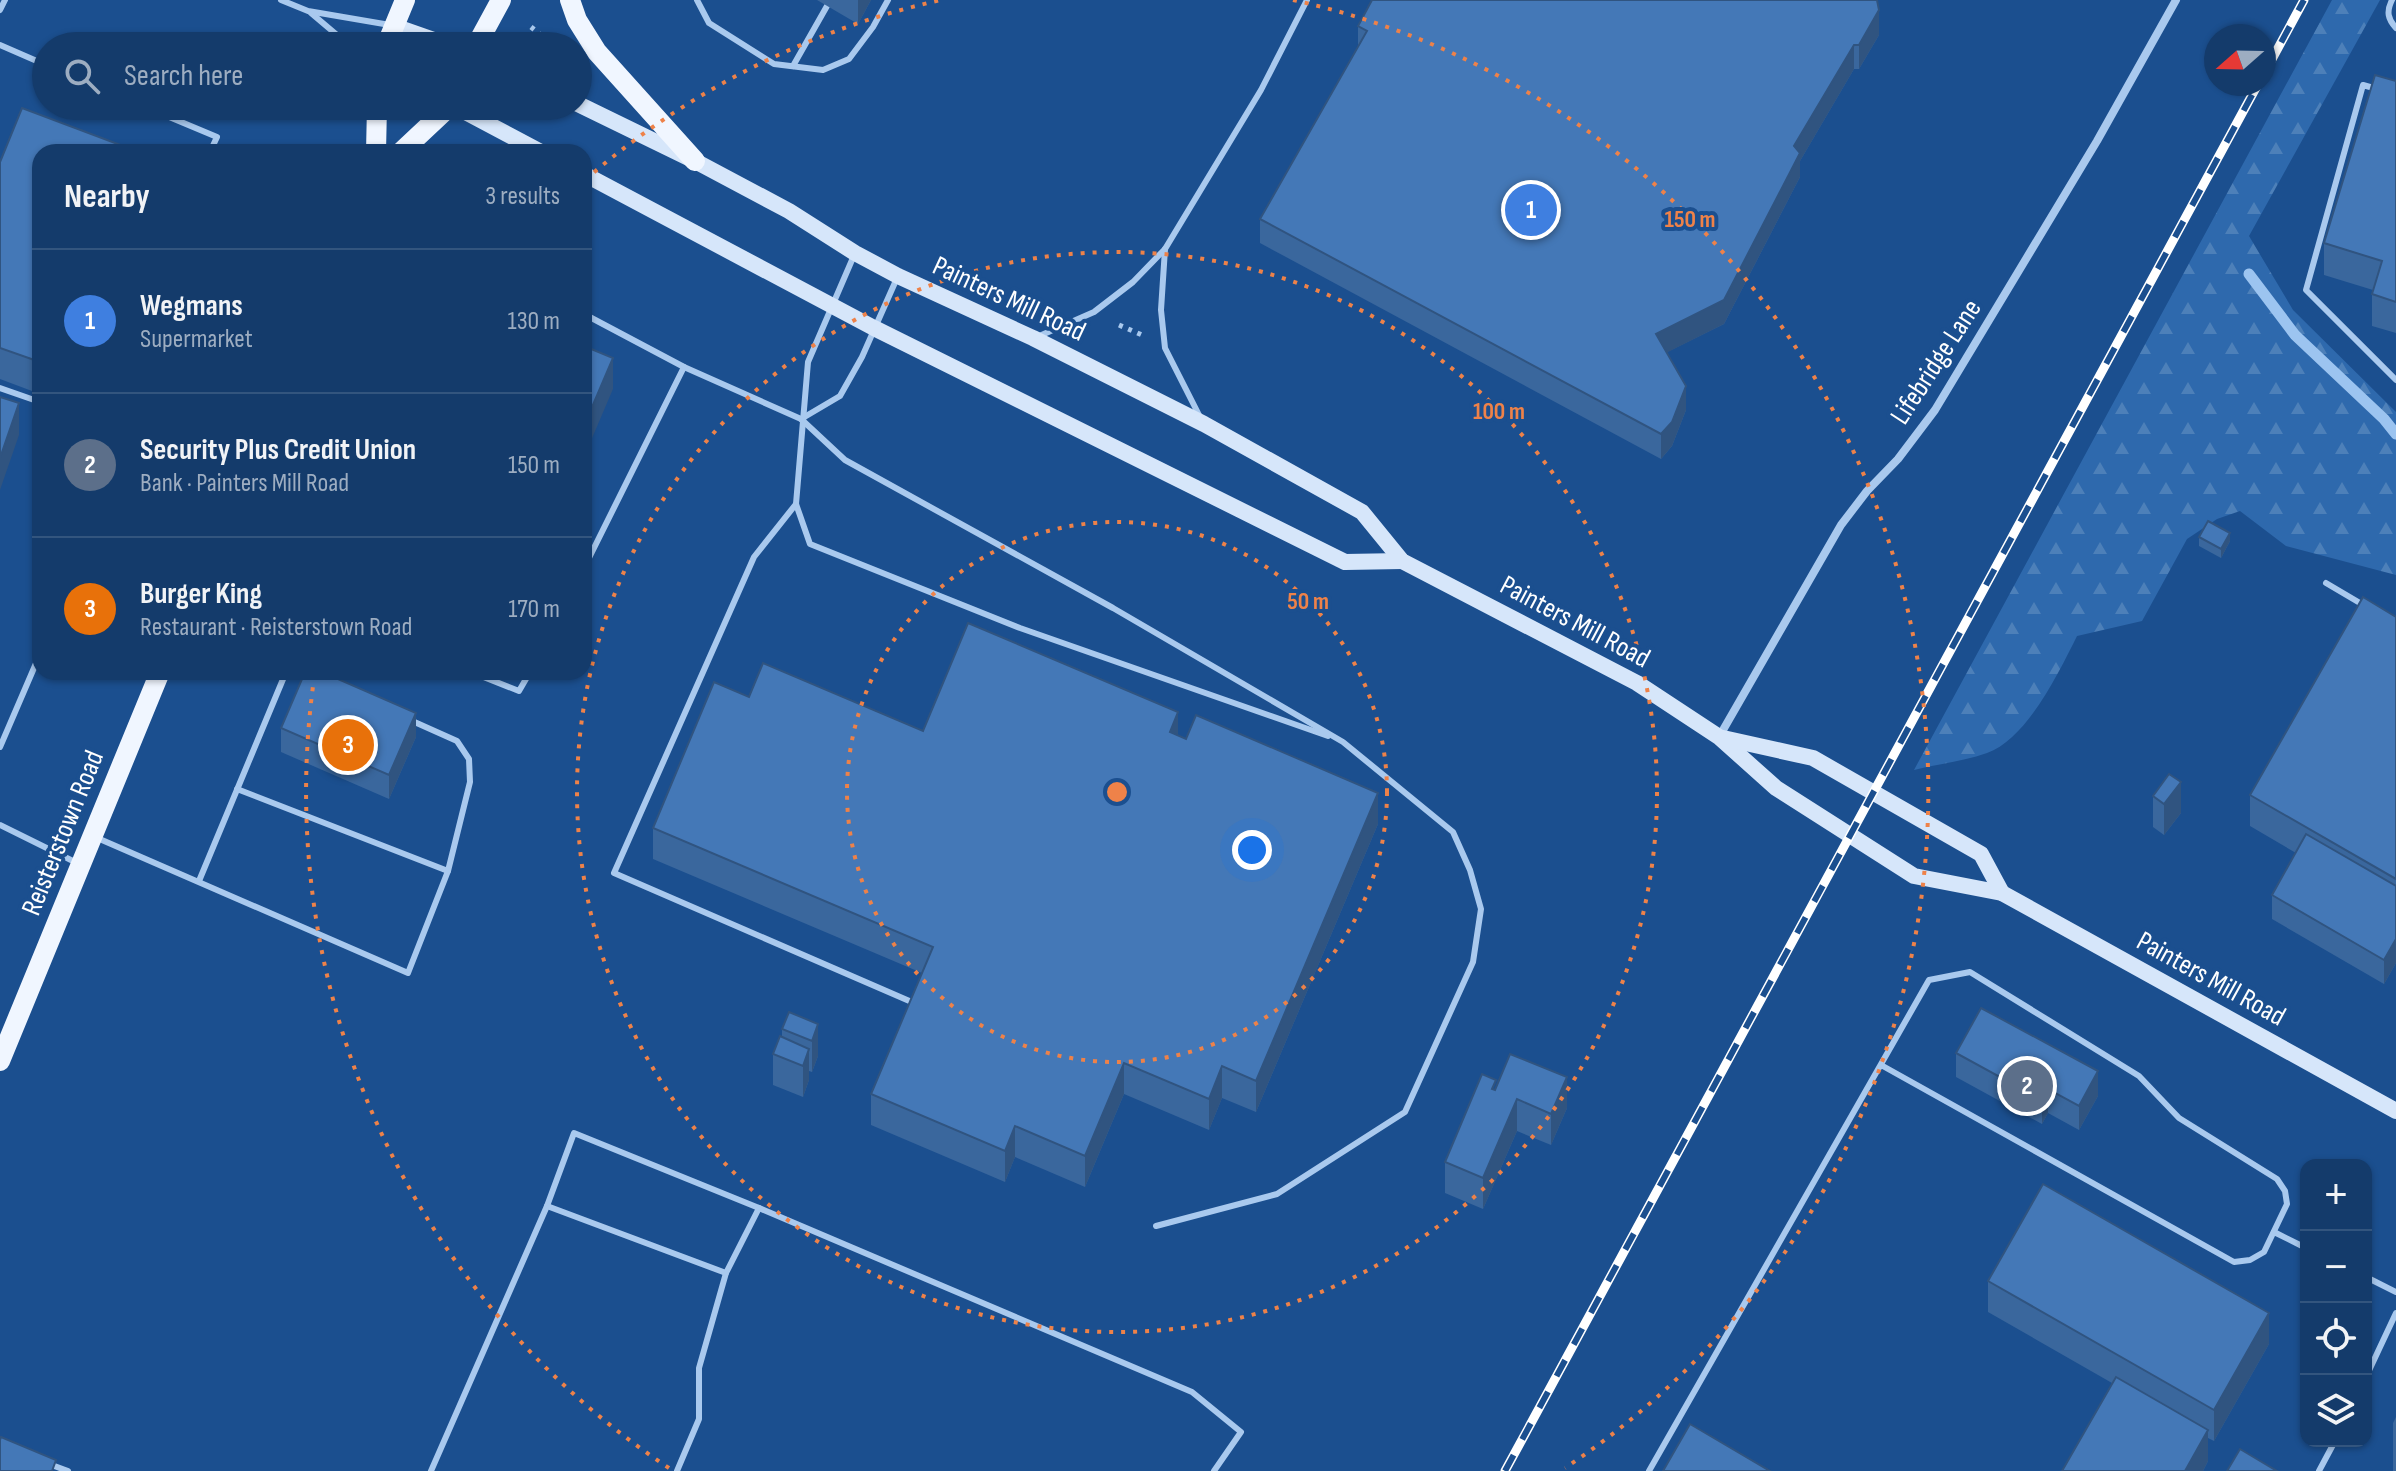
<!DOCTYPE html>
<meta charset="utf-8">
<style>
:root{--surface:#143b6b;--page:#214673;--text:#f1f3f6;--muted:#9dadc1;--line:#33557e;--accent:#8c9099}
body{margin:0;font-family:"Sofia Sans Condensed",sans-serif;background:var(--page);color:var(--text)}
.controls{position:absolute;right:24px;bottom:24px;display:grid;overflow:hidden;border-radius:16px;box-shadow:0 2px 6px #0004}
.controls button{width:72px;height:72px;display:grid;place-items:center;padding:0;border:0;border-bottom:2px solid var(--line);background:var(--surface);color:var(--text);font:40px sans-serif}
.compass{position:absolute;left:2204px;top:24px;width:72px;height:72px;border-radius:50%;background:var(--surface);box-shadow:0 2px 6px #0004;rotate:250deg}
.you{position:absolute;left:1252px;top:850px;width:28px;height:28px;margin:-20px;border:6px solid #fff;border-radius:50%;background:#1a73e8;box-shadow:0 0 0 12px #1a73e833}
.badge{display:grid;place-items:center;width:52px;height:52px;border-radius:50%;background:var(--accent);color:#fff;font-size:26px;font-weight:700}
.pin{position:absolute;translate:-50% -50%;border:4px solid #fff;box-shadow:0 2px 8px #0006}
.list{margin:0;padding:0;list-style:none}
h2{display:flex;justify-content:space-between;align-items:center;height:104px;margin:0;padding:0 32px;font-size:34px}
h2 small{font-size:26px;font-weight:400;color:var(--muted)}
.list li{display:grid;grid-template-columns:52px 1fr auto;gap:24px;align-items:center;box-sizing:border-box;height:144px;padding:0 32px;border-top:2px solid var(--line)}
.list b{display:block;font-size:30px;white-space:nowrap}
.list p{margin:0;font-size:26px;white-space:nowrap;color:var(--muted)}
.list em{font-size:26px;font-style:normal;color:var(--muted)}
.icon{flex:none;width:44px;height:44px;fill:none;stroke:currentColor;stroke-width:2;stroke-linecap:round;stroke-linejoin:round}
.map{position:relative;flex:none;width:2396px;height:1471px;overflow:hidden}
.search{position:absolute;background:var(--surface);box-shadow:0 2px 6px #0004;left:32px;top:32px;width:560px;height:88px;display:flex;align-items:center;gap:20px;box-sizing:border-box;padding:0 28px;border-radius:44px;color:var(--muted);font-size:30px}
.panel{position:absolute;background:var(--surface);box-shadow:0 2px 6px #0004;left:32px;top:144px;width:560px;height:536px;border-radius:24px}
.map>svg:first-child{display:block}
.forest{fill:url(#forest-firs)}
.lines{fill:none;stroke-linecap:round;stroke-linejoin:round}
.stream{stroke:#9cc4f0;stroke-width:11}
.path{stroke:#a9c9ee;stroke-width:5;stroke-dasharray:4 6;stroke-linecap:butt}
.lane{stroke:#a9c9ee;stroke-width:6}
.street{stroke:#a9c9ee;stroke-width:8}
.secondary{stroke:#d6e6fa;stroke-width:16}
.primary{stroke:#f0f6ff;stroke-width:20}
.rail-casing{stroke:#fff;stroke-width:9}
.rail{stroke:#1b4f8f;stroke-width:6;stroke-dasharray:18;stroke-linecap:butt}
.wall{fill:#3a679d}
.shaded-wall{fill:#305480}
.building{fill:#4478b7;stroke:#305480;stroke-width:2}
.ring{fill:none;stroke:#ee8249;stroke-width:4;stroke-dasharray:4 8}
.labels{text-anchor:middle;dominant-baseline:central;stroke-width:8;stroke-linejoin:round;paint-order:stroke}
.street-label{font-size:28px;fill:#fff;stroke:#1b4f8f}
.centre{fill:#ee8249;stroke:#1b4f8f;stroke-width:4}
.ring-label{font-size:24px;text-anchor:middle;font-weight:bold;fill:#ee8249;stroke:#1b4f8f;stroke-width:8;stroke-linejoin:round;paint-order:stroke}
</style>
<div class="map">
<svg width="2396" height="1471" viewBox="0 0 2396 1471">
<defs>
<pattern id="forest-firs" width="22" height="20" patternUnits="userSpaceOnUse" patternTransform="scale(2)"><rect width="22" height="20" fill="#2e69ad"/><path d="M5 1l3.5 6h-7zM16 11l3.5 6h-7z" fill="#4d80b9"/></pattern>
</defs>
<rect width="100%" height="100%" fill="#1b4f8f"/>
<path class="forest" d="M2332 0H2380L2249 236 2293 310 2396 412V575L2286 546 2240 511 2217 519 2187 539 2142 621 2077 636C2059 672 2027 739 1987 753 1964 761 1938 764 1914 770Z"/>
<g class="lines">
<polyline class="stream" points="2249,274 2295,335 2384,419 2396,434"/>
<g class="path">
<polyline points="531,27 542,36 541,46"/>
<polyline points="1119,325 1142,335"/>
</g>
<g class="lane">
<polyline points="281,0 308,11 390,25"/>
<polyline points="697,0 709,23 774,64 823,70 849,59 873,27 888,0"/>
<path d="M2392 0C2386 12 2388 19 2396 28"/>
<polyline points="0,10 5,0"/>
<polyline points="311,13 350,46"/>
<polyline points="0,45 46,65"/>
<polyline points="793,66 827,6"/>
<polyline points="2377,89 2363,85 2306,290 2396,380"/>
<polyline points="143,106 217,137 210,152"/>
<polyline points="1165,249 1161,310 1165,348 1200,417"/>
<polyline points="855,253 808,362 796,504 810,544 1020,628 1328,736"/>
<polyline points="584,314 684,367 801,419 845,460 1113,608 1343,742 1453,832 1470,870 1481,909 1473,962 1405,1112 1277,1194 1156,1226"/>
<polyline points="1037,337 1094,312 1133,282 1165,249 1261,90 1307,0"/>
<polyline points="0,388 40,402"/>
<polyline points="801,419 840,396 862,357 897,278"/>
<polyline points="796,504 754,557 614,873 914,1003"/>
<polyline points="40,561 38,565 40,570"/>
<polyline points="584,568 684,367"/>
<polyline points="2326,583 2365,606"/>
<polyline points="291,672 310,680"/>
<polyline points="471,672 519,691 530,672"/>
<polyline points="410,720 457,741 469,759 470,782 448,871"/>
<polyline points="0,747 40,654"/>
<polyline points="0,825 79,864"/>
<polyline points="95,837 408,973 448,871 237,789"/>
<polyline points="199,881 286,672"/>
<polyline points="547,1206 726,1273"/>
<polyline points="2274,1232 2306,1248"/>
<polyline points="2366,1277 2396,1292"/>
<polyline points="2366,1377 2396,1313"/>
<polyline points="49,1464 68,1471"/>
<polyline points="431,1471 547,1206 574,1133 759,1208 1192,1392 1241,1432 1214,1471"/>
<polyline points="677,1471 699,1419 699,1368 726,1273 759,1208"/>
<polyline points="1649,1471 1929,980 1970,972 2139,1076 2179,1118 2277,1179 2285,1191 2287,1204 2264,1252 2250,1260 2234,1262 1881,1065"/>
<polyline points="2319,1471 2335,1441"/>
</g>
<polyline class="street" points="1719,737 1841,525 1867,491 1898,459 1935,410 2097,141 2176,0"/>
<g class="secondary">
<polyline points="394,26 451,46"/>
<polyline points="578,104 695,161 789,211 855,253 898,276 1033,338 1204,424 1362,512 1402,561 1637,683 1719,737 1776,788 1914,876 2002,893 2396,1111"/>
<polyline points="454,106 541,152"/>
<polyline points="584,174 874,328 1345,562 1402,561"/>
<polyline points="1723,738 1813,758 1981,854 2002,893"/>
</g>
<g class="primary">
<polyline points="570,0 577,20 597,52 695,161"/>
<polyline points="386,46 405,0"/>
<polyline points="476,46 501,0"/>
<polyline points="376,152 377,106"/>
<polyline points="401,152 450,106"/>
<polyline points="0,1061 160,672"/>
</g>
<g class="rail-casing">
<g id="rail">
<polyline points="2264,74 2304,0"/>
<polyline points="1505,1471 2258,84"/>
</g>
</g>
<use href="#rail" class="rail"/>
</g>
<g class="wall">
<polygon points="817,0 871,0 858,24"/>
<polygon points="1358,26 1879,35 1859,69 1854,69 1800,161 1800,177 1724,324 1667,352 1686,410 1672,446 1661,459 1260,243 1260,219 1358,46"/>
<polygon points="2396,81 2396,333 2372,326 2372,294 2373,290 2324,275 2324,243"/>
<polygon points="40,152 40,394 0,379 0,162"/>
<polygon points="2199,537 2230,541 2221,558 2199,546"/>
<polygon points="2396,617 2396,963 2384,984 2272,919 2272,895 2296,853 2250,826 2250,795"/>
<polygon points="749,697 923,731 1178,736 1378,824 1256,1112 1222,1098 1209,1130 1124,1094 1085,1187 1015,1157 1005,1182 871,1125 871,1094 922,973 653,859 653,828"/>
<polygon points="281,728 416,737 389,799 281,752"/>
<polygon points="2153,796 2181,813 2164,835 2153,827"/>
<polygon points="818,1024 818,1056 812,1072 809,1071 809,1080 803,1097 773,1085 773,1054 782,1037 782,1029"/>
<polygon points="1956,1053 2098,1096 2079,1130 2048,1113 2042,1124 1956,1077"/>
<polygon points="1496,1089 1567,1108 1551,1145 1517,1131 1483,1209 1445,1193 1445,1162"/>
<polygon points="1988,1281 2269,1344 2214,1441 2208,1438 2208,1461 2203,1471 2062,1471 2112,1383 1988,1312"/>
<polygon points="2396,1417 2396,1471 2393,1471 2393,1423"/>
</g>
<g class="shaded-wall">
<polygon points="858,0 871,0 858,24"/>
<polygon points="1879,10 1879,35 1859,69 1859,45"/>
<polygon points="1854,45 1854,69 1800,161 1800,177 1724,324 1656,358 1656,334 1794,146"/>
<polygon points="613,358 613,389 584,457 584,426"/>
<polygon points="1686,386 1686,410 1672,446 1661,459 1661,434"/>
<polygon points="19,403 19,435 0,490 0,458"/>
<polygon points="2230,533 2230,541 2221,558 2221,549"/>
<polygon points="1178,712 1178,744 1170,732"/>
<polygon points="416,713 416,737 389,799 389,775"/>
<polygon points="2181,782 2181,813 2164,835 2164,804"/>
<polygon points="1378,793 1378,824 1256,1112 1256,1081"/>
<polygon points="2396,939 2396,963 2384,984 2384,960"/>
<polygon points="818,1024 818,1056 812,1072 812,1041"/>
<polygon points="809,1049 809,1080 803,1097 803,1066"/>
<polygon points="1124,1063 1124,1094 1085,1187 1085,1156"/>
<polygon points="1222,1066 1222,1098 1209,1130 1209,1099"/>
<polygon points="2098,1071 2098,1096 2079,1130 2079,1106"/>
<polygon points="1567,1077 1567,1108 1551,1145 1551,1114"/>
<polygon points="2048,1089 2048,1113 2042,1124 2042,1100"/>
<polygon points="1517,1099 1517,1131 1483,1209 1483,1178"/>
<polygon points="1015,1126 1015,1157 1005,1182 1005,1151"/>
<polygon points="2269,1313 2269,1344 2214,1441 2214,1410"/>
<polygon points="2208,1430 2208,1461 2203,1471 2185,1471"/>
</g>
<g class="building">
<polygon points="1372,0 1877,0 1879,10 1859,45 1854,45 1794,146 1800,153 1724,300 1656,334 1686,386 1672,422 1661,434 1260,219 1367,31 1358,26"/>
<polygon points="2375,75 2396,81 2396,302 2372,294 2382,261 2324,243"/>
<polygon points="22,108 139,152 40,152 40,362 0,348 0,162"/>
<polygon points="584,346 613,358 584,426"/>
<polygon points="0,397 19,403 0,458"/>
<polygon points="2208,521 2230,533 2221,549 2199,537"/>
<polygon points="2363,597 2396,617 2396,879 2250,795"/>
<polygon points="968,623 1178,712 1170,732 1186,739 1196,715 1378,793 1256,1081 1222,1066 1209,1099 1124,1063 1085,1156 1015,1126 1005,1151 871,1094 933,947 653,828 714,682 749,697 763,663 923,731"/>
<polygon points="305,672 322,672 416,713 389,775 281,728"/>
<polygon points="2169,774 2181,782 2164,804 2153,796"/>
<polygon points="2306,834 2396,886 2396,939 2384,960 2272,895"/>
<polygon points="1981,1008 2098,1071 2079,1106 2048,1089 2042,1100 1956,1053"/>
<polygon points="789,1012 818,1024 812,1041 782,1029"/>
<polygon points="780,1036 809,1049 803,1066 773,1054"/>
<polygon points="1510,1054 1567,1077 1551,1114 1517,1099 1483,1178 1445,1162 1482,1074 1496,1080 1492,1089 1495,1090"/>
<polygon points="2043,1184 2269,1313 2214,1410 1988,1281"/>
<polygon points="2116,1377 2208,1430 2185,1471 2062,1471"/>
<polygon points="1690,1424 1770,1471 1663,1471"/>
<polygon points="1,1437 56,1460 52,1471 0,1471 0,1440"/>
<polygon points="2240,1449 2277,1471 2227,1471"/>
</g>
<g class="ring">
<circle cx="1117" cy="792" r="270"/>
<circle cx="1117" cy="792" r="540"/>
<path d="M669 1468A811 811 0 0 1 315 672M585 180A811 811 0 0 1 941 0M1293 0A811 811 0 0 1 1565 1468"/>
</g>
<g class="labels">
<g class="street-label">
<text transform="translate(1009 299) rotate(25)">Painters Mill Road</text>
<text transform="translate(1936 362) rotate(-57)">Lifebridge Lane</text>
<text transform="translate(1575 622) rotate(28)">Painters Mill Road</text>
<text transform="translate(63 833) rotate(-68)">Reisterstown Road</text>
<text transform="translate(2211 979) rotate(29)">Painters Mill Road</text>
</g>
</g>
<circle cx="1117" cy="792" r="12" class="centre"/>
<g class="ring-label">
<text x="1690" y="227">150 m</text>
<text x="1499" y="419">100 m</text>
<text x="1308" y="609">50 m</text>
</g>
</svg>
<div class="controls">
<button>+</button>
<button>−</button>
<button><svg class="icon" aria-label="locate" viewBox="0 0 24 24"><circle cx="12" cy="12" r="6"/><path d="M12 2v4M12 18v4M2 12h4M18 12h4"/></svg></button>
<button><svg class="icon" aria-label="layers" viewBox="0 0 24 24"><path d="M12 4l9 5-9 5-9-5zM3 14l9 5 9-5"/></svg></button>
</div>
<svg class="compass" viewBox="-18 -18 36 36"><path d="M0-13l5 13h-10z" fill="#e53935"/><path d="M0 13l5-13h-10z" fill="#9dadc1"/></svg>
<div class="you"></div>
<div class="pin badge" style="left:1531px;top:210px;background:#3f7fe0">1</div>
<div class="pin badge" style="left:2027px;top:1086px;background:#5c6f8a">2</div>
<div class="pin badge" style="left:348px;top:745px;background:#e8710a">3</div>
<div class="search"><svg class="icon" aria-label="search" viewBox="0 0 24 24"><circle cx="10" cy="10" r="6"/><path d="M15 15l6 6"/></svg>Search here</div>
<section class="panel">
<h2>Nearby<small>3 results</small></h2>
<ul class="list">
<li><span class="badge" style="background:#3f7fe0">1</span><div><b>Wegmans</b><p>Supermarket</p></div><em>130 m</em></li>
<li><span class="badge" style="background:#5c6f8a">2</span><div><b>Security Plus Credit Union</b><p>Bank · Painters Mill Road</p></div><em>150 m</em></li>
<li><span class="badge" style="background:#e8710a">3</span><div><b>Burger King</b><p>Restaurant · Reisterstown Road</p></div><em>170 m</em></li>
</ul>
</section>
</div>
